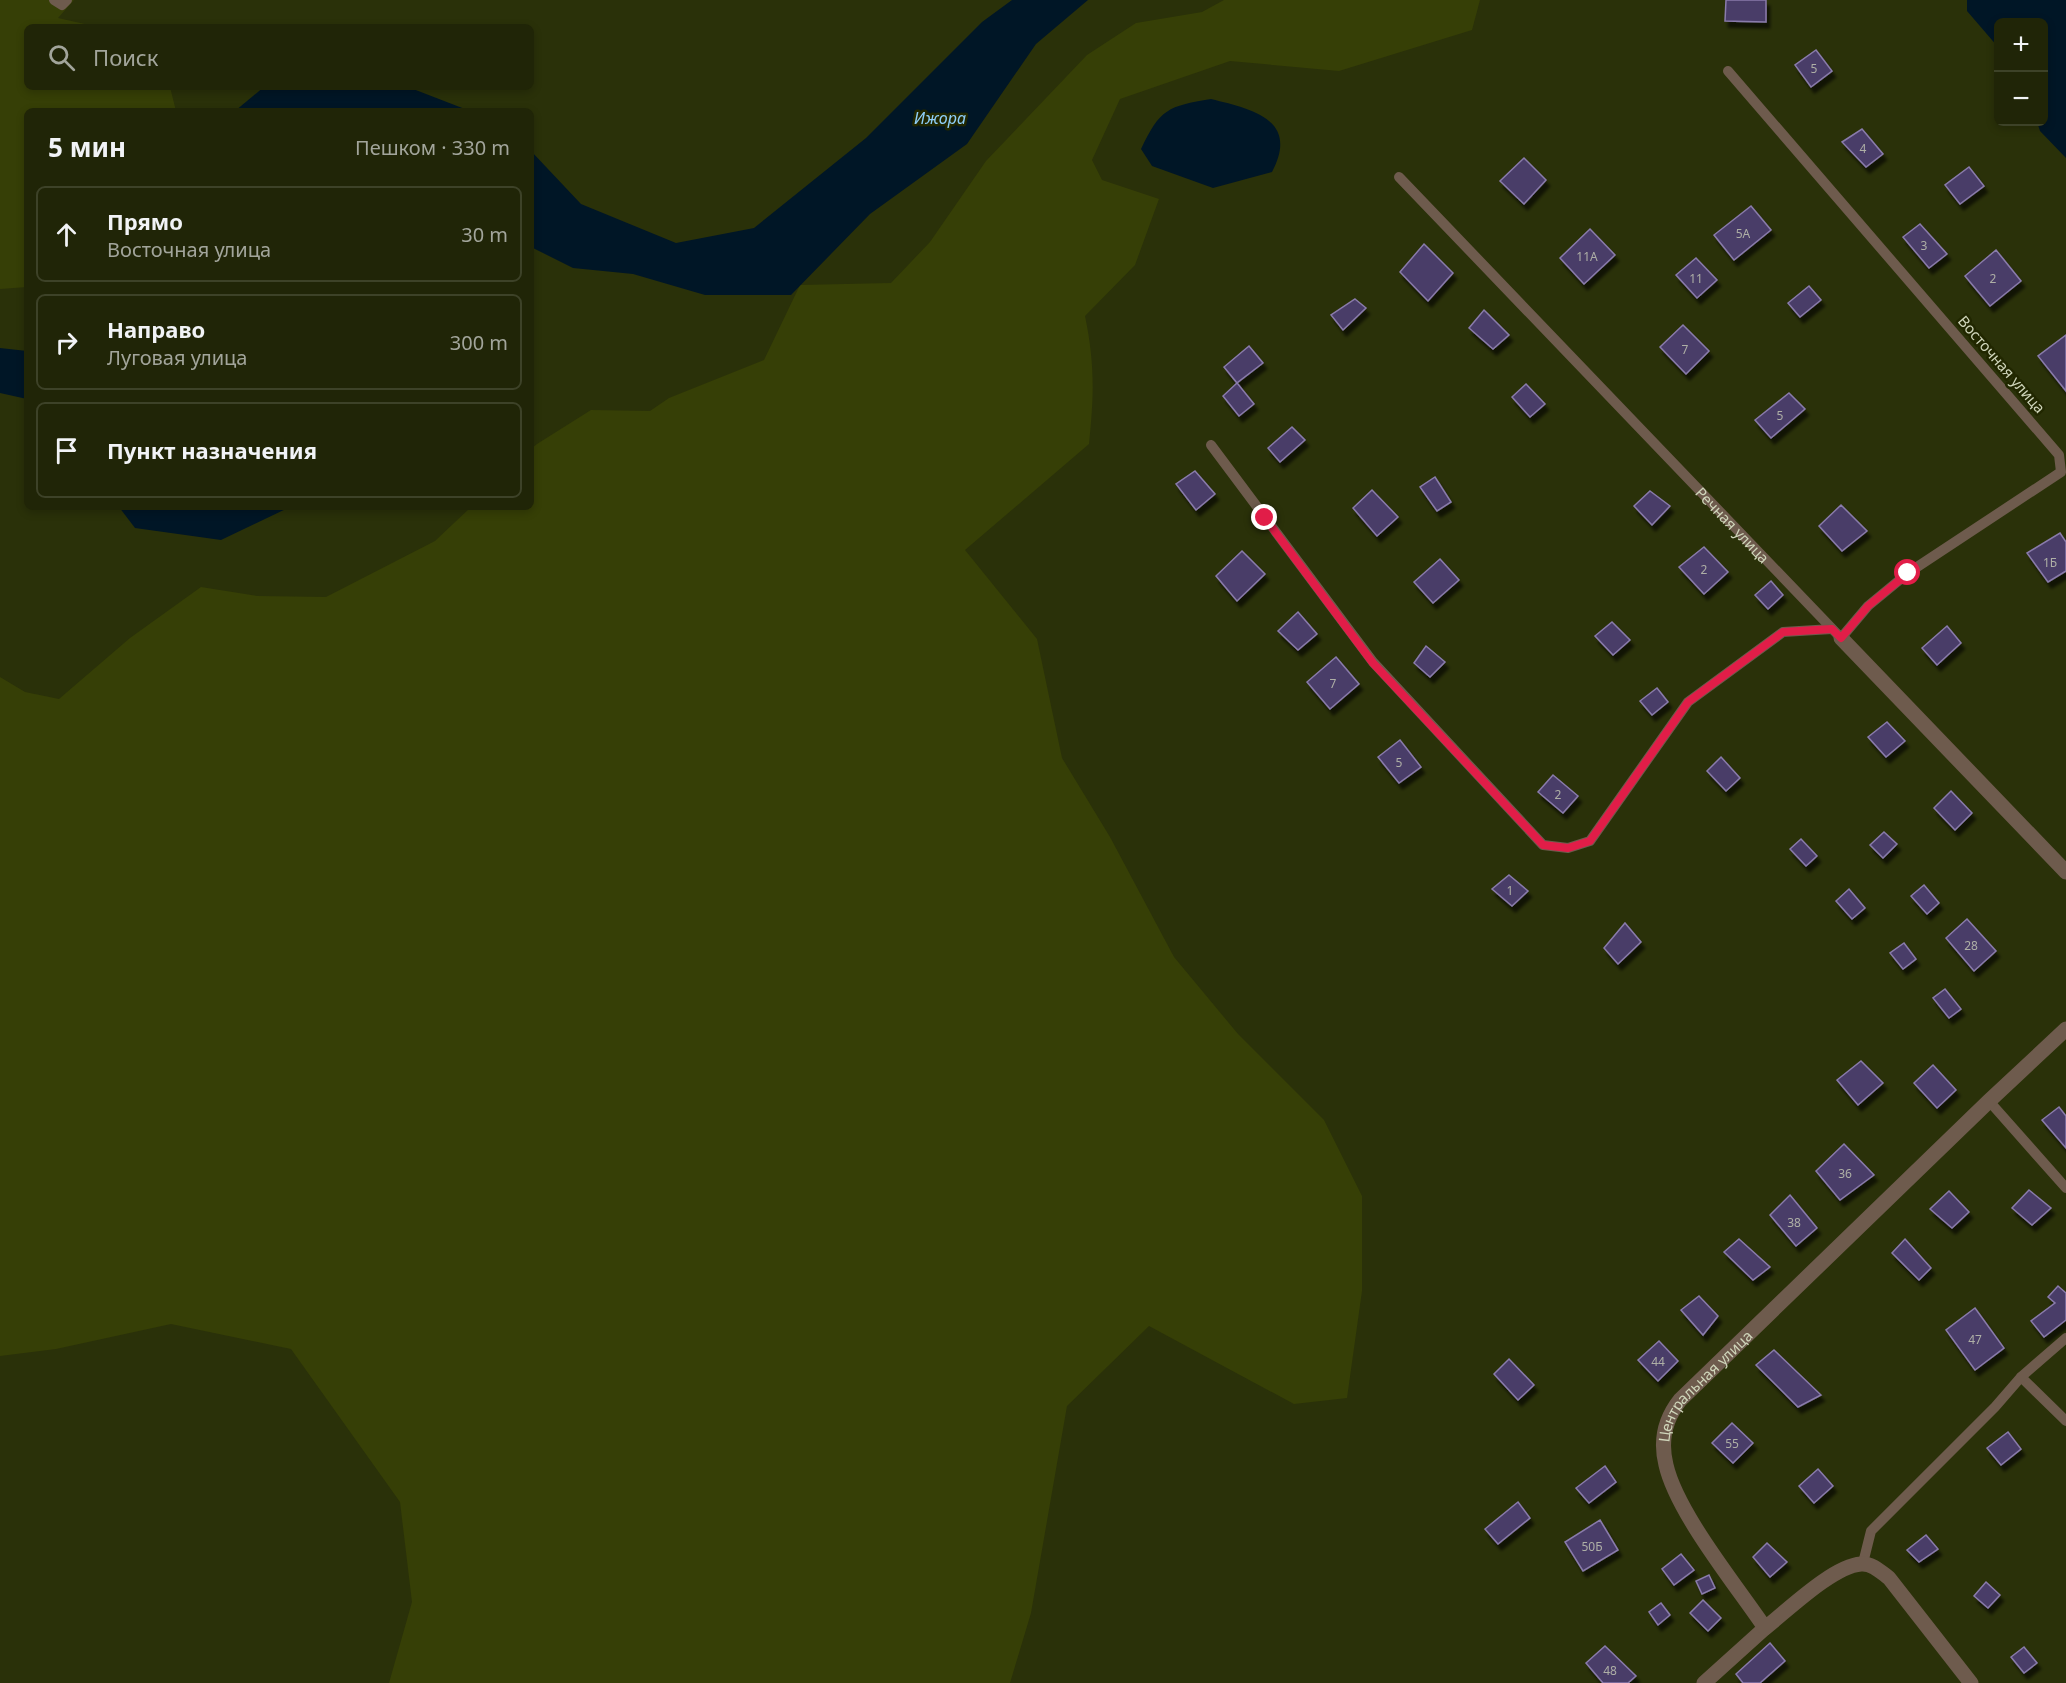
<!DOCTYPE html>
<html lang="ru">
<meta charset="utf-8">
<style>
:root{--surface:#202507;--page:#282d11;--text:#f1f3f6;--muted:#a2a59b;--line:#3d4228}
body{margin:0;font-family:"Noto Sans",sans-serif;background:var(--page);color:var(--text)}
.controls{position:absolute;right:18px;top:18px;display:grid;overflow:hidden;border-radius:9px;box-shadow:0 3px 9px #0003}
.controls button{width:54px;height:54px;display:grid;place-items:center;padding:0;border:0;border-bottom:2px solid var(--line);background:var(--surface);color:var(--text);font:30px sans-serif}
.stop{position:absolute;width:18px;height:18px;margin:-14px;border:4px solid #e11d48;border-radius:50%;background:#fff}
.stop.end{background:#e11d48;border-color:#fff;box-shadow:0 2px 6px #0008}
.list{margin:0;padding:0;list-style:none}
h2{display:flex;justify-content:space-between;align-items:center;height:78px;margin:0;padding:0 24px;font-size:26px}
h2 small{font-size:20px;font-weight:400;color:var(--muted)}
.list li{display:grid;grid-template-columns:39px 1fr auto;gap:18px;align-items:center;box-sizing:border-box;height:96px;margin:0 12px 12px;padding:0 12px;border:2px solid var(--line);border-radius:9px}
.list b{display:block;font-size:22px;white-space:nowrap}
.list p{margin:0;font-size:20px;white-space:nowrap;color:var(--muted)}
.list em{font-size:20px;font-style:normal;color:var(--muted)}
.icon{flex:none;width:33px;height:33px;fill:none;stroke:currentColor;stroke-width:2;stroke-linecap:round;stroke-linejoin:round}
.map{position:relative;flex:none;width:2066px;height:1683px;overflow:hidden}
.search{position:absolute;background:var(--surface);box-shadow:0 3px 9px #0003;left:24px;top:24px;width:510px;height:66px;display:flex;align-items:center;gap:15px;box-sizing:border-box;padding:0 21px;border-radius:9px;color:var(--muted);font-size:22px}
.panel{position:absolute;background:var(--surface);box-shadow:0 3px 9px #0003;left:24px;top:108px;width:510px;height:402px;border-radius:9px}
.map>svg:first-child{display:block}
.green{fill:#363f06}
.water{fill:#001626}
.building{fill:#4a3c68;stroke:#897bab;stroke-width:1.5;filter:url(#shadow)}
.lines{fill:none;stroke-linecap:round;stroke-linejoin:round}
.service{stroke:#6e5b4d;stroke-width:10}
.minor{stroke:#6e5b4d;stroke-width:15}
.route{stroke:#e11d48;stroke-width:8}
.labels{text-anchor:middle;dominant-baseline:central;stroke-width:5;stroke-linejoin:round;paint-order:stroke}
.number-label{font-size:12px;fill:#aeafa6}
.street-label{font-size:15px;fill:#cfd5ba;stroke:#212700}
.water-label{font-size:16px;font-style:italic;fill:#8fcff9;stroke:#212700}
</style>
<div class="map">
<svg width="2066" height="1683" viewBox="0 0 2066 1683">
<defs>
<filter id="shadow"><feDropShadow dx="3.5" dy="6" stdDeviation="1.5" flood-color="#0009"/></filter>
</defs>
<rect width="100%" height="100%" fill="#2a3109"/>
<g class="green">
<polygon points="0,0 74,0 58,18 98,27 27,27 27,87 170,87 176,111 27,111 27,287 0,289"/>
<path d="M1224 0H1480L1472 30 1339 71 1230 61 1120 99 1092 160 1102 180 1159 199 1135 265 1085 316C1095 364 1094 396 1089 444L965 550 1037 639 1062 758 1110 837 1174 957 1238 1034 1324 1120 1362 1196V1291L1347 1398 1294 1404 1149 1326 1067 1406 1031 1613 1010 1683H389L412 1602 400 1502 291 1349 171 1324 56 1349 0 1356V677L25 692 59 699 130 638 201 587 257 596 326 597 435 541 471 507H531V449L537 444 591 410 650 411 669 398 764 360 800 285 891 283 930 242 986 161 1087 55 1136 23 1202 12Z"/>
</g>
<g class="water">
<polygon points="1012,0 1088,0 1036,44 967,144 870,214 791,295 705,295 633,274 573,268 531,247 531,151 581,204 676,243 754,228 866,138 982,22"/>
<polygon points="1967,0 2066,0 2066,158 2040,131 2037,122 2044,122 2044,22 1998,22 1998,47 1967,11"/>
<polygon points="264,87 408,87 470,111 235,111"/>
<path d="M1211 99C1251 109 1300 119 1272 172L1213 188 1152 166 1141 149C1160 109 1168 106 1211 99Z"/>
<polygon points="0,348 27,351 27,399 0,393"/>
<polygon points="119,507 290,507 221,540 135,528"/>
</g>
<g class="building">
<polygon points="1726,0 1766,0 1766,22 1725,21"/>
<polygon points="1816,50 1832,71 1811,87 1795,65"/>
<polygon points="1862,129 1883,154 1866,167 1842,142"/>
<polygon points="1524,158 1546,180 1524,204 1500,181"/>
<polygon points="1969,167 1984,186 1960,204 1945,185"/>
<polygon points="1751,206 1771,230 1734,260 1714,235"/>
<polygon points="1920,224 1947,254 1929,268 1903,237"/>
<polygon points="1590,229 1615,255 1584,284 1560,258"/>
<polygon points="1424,244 1453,273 1428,301 1400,272"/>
<polygon points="1996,250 2021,281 1990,306 1965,276"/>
<polygon points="1696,258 1717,280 1697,298 1676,275"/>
<polygon points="1809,286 1821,300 1800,317 1788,303"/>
<polygon points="1355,299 1366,308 1343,330 1331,315"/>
<polygon points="1484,310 1509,335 1493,349 1469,328"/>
<polygon points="1683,325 1709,351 1686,374 1660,347"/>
<polygon points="2066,335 2066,391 2038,356"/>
<polygon points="1249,346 1263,363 1237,383 1254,404 1239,416 1223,396 1237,383 1224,367"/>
<polygon points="1526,384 1545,404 1530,417 1512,397"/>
<polygon points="1789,393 1805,409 1771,438 1755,420"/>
<polygon points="1292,427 1305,440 1280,462 1268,448"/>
<polygon points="1195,471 1215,494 1196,510 1176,484"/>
<polygon points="1435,477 1451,502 1437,511 1420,487"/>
<polygon points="1372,490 1398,517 1377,536 1353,508"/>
<polygon points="1650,491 1670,506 1652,525 1634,506"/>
<polygon points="1841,505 1867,531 1842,551 1819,526"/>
<polygon points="2060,533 2066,542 2066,571 2048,582 2027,553"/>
<polygon points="1704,547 1728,572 1704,594 1679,567"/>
<polygon points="1242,551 1265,574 1237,601 1216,576"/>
<polygon points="1440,559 1459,580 1433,603 1414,582"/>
<polygon points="1771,581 1783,595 1768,609 1755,595"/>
<polygon points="1298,612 1317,634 1298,650 1278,631"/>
<polygon points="1612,622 1630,640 1613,655 1595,636"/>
<polygon points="1947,626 1961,643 1937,665 1922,648"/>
<polygon points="1426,646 1445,662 1430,677 1414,663"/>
<polygon points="1336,657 1359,684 1330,709 1307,682"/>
<polygon points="1657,688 1668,702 1652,715 1640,701"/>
<polygon points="1887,722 1905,741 1886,757 1868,737"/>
<polygon points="1400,740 1421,767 1399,783 1378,757"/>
<polygon points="1721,757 1740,778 1726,791 1707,771"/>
<polygon points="1553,775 1578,796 1563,813 1538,792"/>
<polygon points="1951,791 1972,813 1955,830 1934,808"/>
<polygon points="1884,832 1897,844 1883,858 1870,845"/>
<polygon points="1801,839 1817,856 1806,866 1790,849"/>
<polygon points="1509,875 1528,891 1512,906 1492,889"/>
<polygon points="1924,885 1939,903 1927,914 1911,896"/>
<polygon points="1849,889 1865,908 1852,919 1836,901"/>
<polygon points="1967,919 1996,951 1974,971 1946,938"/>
<polygon points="1625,923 1641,942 1618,964 1604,948"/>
<polygon points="1904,943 1916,959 1903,969 1890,953"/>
<polygon points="1945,989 1961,1009 1949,1018 1933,998"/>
<polygon points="1861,1061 1883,1083 1858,1105 1837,1080"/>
<polygon points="1933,1065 1956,1090 1937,1108 1914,1083"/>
<polygon points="2059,1107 2066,1116 2066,1148 2042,1120"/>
<polygon points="1844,1144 1874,1175 1840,1200 1816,1171"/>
<polygon points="2029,1190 2051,1208 2032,1225 2012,1208"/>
<polygon points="1949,1191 1969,1212 1952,1228 1930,1209"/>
<polygon points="1790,1195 1817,1228 1796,1246 1770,1215"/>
<polygon points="1739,1239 1770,1267 1753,1280 1724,1252"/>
<polygon points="1905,1239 1931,1268 1919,1280 1892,1253"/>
<polygon points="2058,1286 2066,1293 2066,1320 2044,1337 2031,1321 2055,1303 2048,1297"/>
<polygon points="1699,1296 1718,1316 1703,1335 1681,1310"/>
<polygon points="1975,1308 2004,1348 1975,1370 1946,1330"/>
<polygon points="1659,1341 1678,1361 1658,1381 1638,1360"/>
<polygon points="1774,1350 1821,1395 1798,1407 1756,1365"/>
<polygon points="1509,1359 1534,1385 1518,1400 1494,1374"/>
<polygon points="1732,1423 1753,1443 1733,1463 1712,1443"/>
<polygon points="2008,1432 2021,1449 2001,1465 1987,1448"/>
<polygon points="1605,1466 1616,1482 1589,1503 1576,1488"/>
<polygon points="1818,1469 1833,1486 1814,1503 1799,1486"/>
<polygon points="1518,1502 1530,1518 1498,1544 1485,1529"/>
<polygon points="1600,1520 1618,1550 1583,1571 1565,1542"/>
<polygon points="1926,1535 1938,1549 1919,1562 1907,1550"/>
<polygon points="1767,1543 1787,1562 1770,1577 1753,1557"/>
<polygon points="1681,1554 1694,1570 1674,1585 1662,1569"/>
<polygon points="1709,1575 1715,1588 1702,1594 1696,1581"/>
<polygon points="1986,1582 2000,1595 1988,1608 1974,1596"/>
<polygon points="1703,1600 1721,1618 1708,1631 1690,1613"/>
<polygon points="1661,1603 1670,1615 1658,1625 1649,1612"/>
<polygon points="1770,1643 1785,1661 1760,1683 1743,1683 1736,1674"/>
<polygon points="1605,1646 1636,1676 1628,1683 1603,1683 1586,1663"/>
<polygon points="2024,1647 2037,1663 2024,1673 2011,1657"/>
</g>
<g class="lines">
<g class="service">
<polyline points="54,0 62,5 67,0"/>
<path id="s1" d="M1399 177 1841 638 1868 606 1908 573 2061 472 2059 455 1728 71"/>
<polyline points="1211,445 1373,662 1543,845 1568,848 1590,841 1688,702 1783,632 1832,629"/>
<polyline points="1989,1101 2066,1188"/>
<polyline points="2021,1377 2066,1421"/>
<polyline points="1863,1563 1871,1531 1995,1407 2021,1377 2066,1338"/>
</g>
<g class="minor">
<polyline points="1841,638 2066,872"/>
<polyline points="1704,1683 1765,1628"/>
<path id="s2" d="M1971 1683 1889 1578C1881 1572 1872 1563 1861 1564 1833 1566 1788 1610 1765 1628 1736 1585 1677 1513 1666 1465 1660 1441 1665 1419 1680 1400L1989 1101 2066 1029"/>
</g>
</g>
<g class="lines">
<polyline class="route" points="1265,518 1373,663 1543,845 1568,848 1590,841 1688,702 1783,632 1832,629 1841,638 1868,606 1908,573"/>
</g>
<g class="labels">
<g class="number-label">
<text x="1814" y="68">5</text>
<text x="1863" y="148">4</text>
<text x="1743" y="233">5А</text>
<text x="1924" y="245">3</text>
<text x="1587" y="256">11А</text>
<text x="1696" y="278">11</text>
<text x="1993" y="278">2</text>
<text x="1685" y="349">7</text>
<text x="1780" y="415">5</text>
<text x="2050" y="562">1Б</text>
<text x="1704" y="569">2</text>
<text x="1333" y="683">7</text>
<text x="1399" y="762">5</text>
<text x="1558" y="794">2</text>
<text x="1510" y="890">1</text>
<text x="1971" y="945">28</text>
<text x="1845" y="1173">36</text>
<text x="1794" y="1222">38</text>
<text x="1975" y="1339">47</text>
<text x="1658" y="1361">44</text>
<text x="1732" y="1443">55</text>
<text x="1592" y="1546">50Б</text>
<text x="1610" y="1670">48</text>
</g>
<g class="street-label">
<text transform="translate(2002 364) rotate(49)">Восточная улица</text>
<text stroke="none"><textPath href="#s1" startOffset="482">Речная улица</textPath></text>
<text stroke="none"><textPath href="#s2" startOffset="568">Центральная улица</textPath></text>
</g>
<g class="water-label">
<text x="940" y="118">Ижора</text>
</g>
</g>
</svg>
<div class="controls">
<button>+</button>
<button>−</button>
</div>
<div class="stop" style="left:1908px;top:573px"></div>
<div class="stop end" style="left:1265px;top:518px"></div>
<div class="search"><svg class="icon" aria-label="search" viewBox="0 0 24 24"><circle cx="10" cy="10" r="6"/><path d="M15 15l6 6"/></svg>Поиск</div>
<section class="panel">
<h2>5 мин<small>Пешком · 330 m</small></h2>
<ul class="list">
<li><svg class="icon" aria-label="ahead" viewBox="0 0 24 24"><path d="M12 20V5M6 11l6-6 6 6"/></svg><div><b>Прямо</b><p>Восточная улица</p></div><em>30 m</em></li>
<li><svg class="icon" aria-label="right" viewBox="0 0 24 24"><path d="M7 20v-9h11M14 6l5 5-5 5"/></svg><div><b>Направо</b><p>Луговая улица</p></div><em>300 m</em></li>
<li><svg class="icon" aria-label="arrive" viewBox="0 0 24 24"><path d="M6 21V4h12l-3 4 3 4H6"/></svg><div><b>Пункт назначения</b></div></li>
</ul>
</section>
</div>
